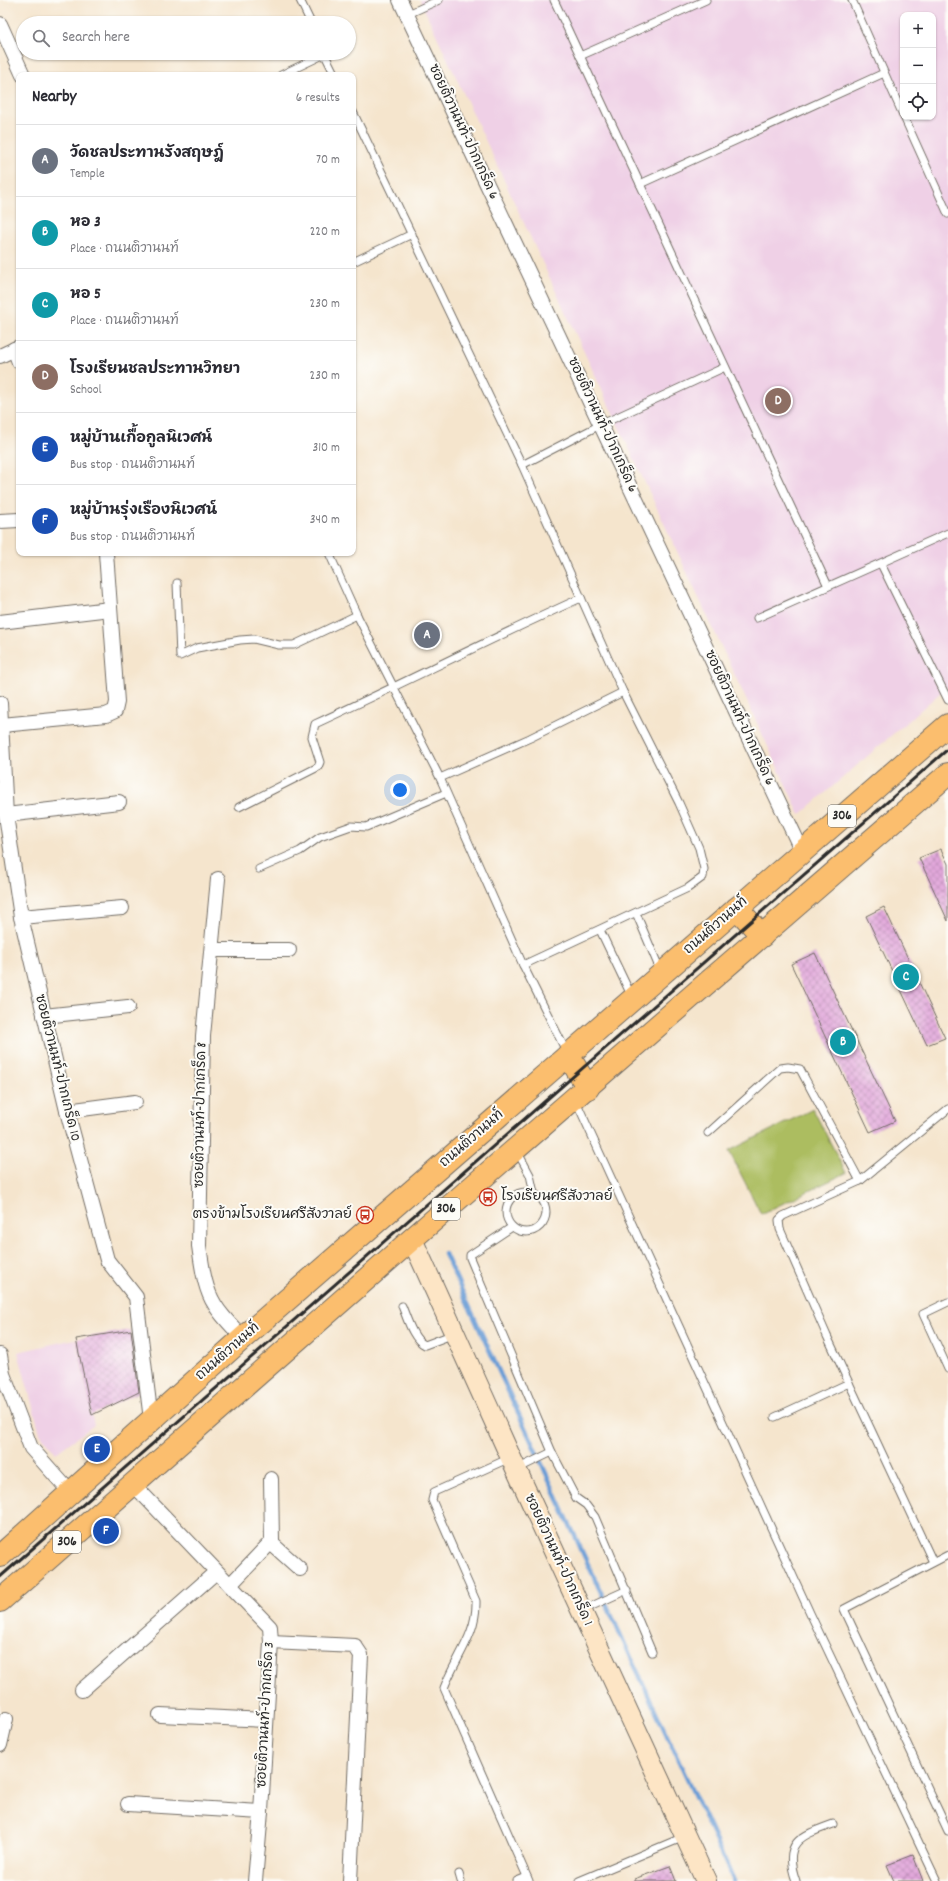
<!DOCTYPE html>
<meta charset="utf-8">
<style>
:root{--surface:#fff;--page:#f2f2f3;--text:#2b2b33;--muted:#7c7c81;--line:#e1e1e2;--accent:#c8321e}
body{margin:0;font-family:Dekko,"Playpen Sans Thai",sans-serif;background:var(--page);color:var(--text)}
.controls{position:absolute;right:12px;top:12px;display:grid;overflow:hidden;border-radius:8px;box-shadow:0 1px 3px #0004}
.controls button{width:36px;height:36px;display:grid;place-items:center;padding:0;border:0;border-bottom:1px solid var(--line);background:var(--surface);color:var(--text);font:20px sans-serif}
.you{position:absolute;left:400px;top:790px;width:14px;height:14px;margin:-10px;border:3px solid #fff;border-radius:50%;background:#1a73e8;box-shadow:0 0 0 6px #1a73e833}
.badge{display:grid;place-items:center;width:26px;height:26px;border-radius:50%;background:var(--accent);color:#fff;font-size:13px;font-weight:700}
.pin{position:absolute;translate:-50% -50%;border:2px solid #fff;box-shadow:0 1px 4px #0006}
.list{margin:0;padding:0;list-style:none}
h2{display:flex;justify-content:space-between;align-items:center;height:52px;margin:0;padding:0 16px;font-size:17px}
h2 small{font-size:13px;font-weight:400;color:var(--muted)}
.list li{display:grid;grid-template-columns:26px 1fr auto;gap:12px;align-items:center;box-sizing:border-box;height:72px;padding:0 16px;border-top:1px solid var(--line)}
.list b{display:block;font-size:15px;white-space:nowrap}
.list p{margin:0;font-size:13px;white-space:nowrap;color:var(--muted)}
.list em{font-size:13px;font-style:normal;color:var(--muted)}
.icon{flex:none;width:22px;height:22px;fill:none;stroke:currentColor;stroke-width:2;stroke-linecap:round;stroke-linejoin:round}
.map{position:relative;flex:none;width:948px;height:1881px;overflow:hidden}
.search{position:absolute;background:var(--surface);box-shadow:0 1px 3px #0004;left:16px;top:16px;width:340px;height:44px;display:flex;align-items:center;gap:10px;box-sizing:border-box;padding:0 14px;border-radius:22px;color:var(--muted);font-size:15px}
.panel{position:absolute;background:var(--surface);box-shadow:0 1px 3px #0004;left:16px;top:72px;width:340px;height:484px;border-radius:8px}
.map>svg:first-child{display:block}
.built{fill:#efd0e6;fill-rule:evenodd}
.garden{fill:#acbd61;stroke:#6c7446}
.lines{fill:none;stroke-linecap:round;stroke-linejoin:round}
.stream{stroke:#6b9dd6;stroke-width:4.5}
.building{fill:url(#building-cross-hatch)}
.lane-casing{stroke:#726c64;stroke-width:9}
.street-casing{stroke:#726c64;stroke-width:16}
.secondary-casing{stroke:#726c64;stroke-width:22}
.primary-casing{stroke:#726c64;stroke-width:24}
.lane{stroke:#fff;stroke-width:7}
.street{stroke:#fff;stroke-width:14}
.secondary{stroke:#fde5c5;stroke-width:20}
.primary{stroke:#fbbe6e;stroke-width:22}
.rail{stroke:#2b2b2b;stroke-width:3}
.labels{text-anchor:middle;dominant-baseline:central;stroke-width:4;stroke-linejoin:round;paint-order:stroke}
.shield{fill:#fdfcf7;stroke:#6a6a68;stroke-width:1}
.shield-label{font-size:13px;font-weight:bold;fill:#2b2b2b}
.street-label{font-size:14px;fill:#2b2b2b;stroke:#fdfcf7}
.poi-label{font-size:14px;fill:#2b2b2b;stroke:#fdfcf7;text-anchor:start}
</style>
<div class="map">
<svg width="948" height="1881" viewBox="0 0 948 1881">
<defs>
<pattern id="building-cross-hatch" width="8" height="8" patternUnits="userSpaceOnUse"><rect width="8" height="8" fill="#e2a7db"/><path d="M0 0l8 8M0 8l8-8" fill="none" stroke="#b788b2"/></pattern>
</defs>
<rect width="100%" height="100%" fill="#fdfcf7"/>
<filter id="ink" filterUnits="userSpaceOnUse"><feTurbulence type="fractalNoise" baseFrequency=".025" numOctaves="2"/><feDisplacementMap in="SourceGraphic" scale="8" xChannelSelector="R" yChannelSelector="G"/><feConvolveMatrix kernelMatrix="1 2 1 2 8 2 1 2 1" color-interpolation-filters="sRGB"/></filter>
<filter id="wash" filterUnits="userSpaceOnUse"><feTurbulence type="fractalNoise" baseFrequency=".012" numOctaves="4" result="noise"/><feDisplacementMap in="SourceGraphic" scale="16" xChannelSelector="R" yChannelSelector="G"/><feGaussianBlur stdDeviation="0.9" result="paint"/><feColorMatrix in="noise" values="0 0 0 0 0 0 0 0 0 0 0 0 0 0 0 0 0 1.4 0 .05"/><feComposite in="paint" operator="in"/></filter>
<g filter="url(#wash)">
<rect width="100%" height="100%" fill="#f5e5cd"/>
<g class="built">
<path d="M420 0H948V686L800 815ZM903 15H933V117H903Z"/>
<polygon points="75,1339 94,1425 56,1453 40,1433 18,1352"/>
</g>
<polygon class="garden" points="813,1109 846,1173 761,1214 729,1151"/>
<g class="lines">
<polyline class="stream" points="445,1254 734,1881"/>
</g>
<g id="blocks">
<g class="building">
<polygon points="941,849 948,864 948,921 919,858"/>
<polygon points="884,907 945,1038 927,1045 866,916"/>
<polygon points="815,953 895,1121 870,1132 791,964"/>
<polygon points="131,1330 139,1392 92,1415 76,1339"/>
<polygon points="913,1855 923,1881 894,1881 887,1865"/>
<polygon points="670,1866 676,1881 634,1881 634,1879"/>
</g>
</g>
</g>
<g filter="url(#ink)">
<use href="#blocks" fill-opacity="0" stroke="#726c64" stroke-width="1"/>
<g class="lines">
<g class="lane-casing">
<g id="lane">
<polyline points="300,0 311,23"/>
<polyline points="554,0 828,586"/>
<polyline points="852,0 903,115"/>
<polyline points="406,15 439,0"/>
<polyline points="324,53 335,75"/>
<polyline points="580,56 706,0"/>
<polyline points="281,75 325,54"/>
<polyline points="353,112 522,465 623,692 679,803 699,848 704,869 703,877 688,888 523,965"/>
<polyline points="904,117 948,214"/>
<polyline points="640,184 884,73"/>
<polyline points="353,262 412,234"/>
<polyline points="522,465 602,424 725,367"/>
<polyline points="329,553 357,615 440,778 523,965 567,1053"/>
<polyline points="881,564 948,700"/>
<polyline points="177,583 180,656 197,648 240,640 254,639 279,645 294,645 357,615"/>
<polyline points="757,618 948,533"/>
<polyline points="440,778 530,738 623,692"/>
<path d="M239 807 318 767 320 762 312 737 315 724C404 683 492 638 581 598"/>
<polyline points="259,869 300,851 320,837 351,826 366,827 446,793"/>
<polyline points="636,913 661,972"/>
<polyline points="600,930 632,997"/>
<polyline points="576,1101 810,1613 937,1881"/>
<polyline points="708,1133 780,1068 788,1067 800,1069 860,1181"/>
<polyline points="517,1151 530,1175 534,1193"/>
<circle cx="526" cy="1212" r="20"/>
<polyline points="512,1227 470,1255 470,1258 552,1452 576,1498 586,1505 595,1517 652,1652"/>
<polyline points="948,1302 923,1314 948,1369"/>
<path d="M402 1306C407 1318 413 1340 425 1345L454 1334"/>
<polyline points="775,1417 849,1383"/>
<path d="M510 1458 434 1492 432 1500 476 1601C477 1635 455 1658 444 1688L529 1881"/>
<polyline points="517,1469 552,1452"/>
<polyline points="948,1555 844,1609 948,1831"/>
<polyline points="933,1562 827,1336 780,1229 779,1220 783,1216 860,1181 948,1109"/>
<polyline points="583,1610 627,1590"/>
<polyline points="459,1874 461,1881"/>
<polyline points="517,1881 527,1877"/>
<polyline points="579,1881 684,1837"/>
<path d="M796 1881C782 1842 800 1836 833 1824"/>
</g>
</g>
<g class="street-casing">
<g id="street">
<polyline points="400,0 802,851"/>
<polyline points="0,24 23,75"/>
<polyline points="14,349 19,362"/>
<polyline points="0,356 19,347"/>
<polyline points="0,521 19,520"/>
<polyline points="0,622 110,609"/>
<polyline points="0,703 6,815 21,917 67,1111 107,1260 136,1297 151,1420"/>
<polyline points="2,725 106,715 115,711 117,702 106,553"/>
<polyline points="6,815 119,802"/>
<path d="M218 879 203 1036 199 1246C202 1265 204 1288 215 1305 222 1317 234 1328 243 1338"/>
<polyline points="21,917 122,908"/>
<polyline points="212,950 289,950"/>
<polyline points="44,1016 128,1007"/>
<polyline points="67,1111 135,1102"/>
<polyline points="0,1355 3,1374 31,1448 70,1492"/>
<polyline points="133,1484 270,1627 271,1642 261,1812 255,1881"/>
<polyline points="271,1543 300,1569"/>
<polyline points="230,1585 272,1541 271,1479"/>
<polyline points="271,1642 355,1646 361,1655 350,1881"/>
<polyline points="82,1690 216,1572"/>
<polyline points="160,1715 266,1720"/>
<polyline points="0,1745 6,1719"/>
<polyline points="128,1804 261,1812"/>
</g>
</g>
<g class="secondary-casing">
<polyline id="secondary" points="412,1239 511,1458 706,1881"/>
</g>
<g class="primary-casing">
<g id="primary">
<polyline points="737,908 762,936"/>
<polyline points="568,1055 588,1088"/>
<polyline points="0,1556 243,1338 948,725"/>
<polyline points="0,1601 412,1239 948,774"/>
</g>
</g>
<use href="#lane" class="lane"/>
<use href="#street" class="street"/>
<use href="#secondary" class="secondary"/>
<use href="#primary" class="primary"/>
<polyline class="rail" points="0,1577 948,749"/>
</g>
</g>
<defs>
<g id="bus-ring" transform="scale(0.9)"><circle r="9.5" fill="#fdfcf7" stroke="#c8321e" stroke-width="1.5"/><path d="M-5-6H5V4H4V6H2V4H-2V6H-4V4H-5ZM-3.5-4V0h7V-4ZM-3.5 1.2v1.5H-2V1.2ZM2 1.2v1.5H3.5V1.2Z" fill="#c8321e"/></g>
</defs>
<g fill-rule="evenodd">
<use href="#bus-ring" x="488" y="1197"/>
<use href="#bus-ring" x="365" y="1215"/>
</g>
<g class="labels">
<g class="shield">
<rect x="828" y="805" width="28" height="22" rx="3"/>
<rect x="432" y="1198" width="28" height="22" rx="3"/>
<rect x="53" y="1531" width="28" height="22" rx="3"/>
</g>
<g class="shield-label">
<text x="842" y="816">306</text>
<text x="446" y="1209">306</text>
<text x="67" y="1542">306</text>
</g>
<g class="street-label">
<text transform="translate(463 132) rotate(65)">ซอยติวานนท์-ปากเกร็ด 6</text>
<text transform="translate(602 425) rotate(65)">ซอยติวานนท์-ปากเกร็ด 6</text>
<text transform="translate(739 718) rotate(65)">ซอยติวานนท์-ปากเกร็ด 6</text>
<text transform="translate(716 926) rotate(-41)">ถนนติวานนท์</text>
<text transform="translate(57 1068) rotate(76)">ซอยติวานนท์-ปากเกร็ด 10</text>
<text transform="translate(201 1115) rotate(-89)">ซอยติวานนท์-ปากเกร็ด 8</text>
<text transform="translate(472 1139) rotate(-41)">ถนนติวานนท์</text>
<text transform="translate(228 1352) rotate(-41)">ถนนติวานนท์</text>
<text transform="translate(558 1560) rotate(65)">ซอยติวานนท์-ปากเกร็ด 1</text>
<text transform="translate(266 1715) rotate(-87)">ซอยติวานนท์-ปากเกร็ด 3</text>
</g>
<g class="poi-label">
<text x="501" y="1197">โรงเรียนศรีสังวาลย์</text>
<text x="352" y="1215" text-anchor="end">ตรงข้ามโรงเรียนศรีสังวาลย์</text>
</g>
</g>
</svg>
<div class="controls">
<button>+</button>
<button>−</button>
<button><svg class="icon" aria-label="locate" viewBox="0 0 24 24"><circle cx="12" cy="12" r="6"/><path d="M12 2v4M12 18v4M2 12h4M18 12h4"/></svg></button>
</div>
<div class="you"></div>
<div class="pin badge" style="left:427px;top:635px;background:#6b7280">A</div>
<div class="pin badge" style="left:843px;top:1042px;background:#0f9aa8">B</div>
<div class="pin badge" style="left:906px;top:977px;background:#0f9aa8">C</div>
<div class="pin badge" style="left:778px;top:401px;background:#8d6e63">D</div>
<div class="pin badge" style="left:97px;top:1449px;background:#1a4fb4">E</div>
<div class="pin badge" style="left:106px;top:1531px;background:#1a4fb4">F</div>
<div class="search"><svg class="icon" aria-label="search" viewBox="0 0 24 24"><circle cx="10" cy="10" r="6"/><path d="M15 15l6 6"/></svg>Search here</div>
<section class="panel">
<h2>Nearby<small>6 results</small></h2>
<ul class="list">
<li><span class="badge" style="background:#6b7280">A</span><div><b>วัดชลประทานรังสฤษฎ์</b><p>Temple</p></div><em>70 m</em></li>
<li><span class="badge" style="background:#0f9aa8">B</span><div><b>หอ 3</b><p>Place · ถนนติวานนท์</p></div><em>220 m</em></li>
<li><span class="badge" style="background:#0f9aa8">C</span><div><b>หอ 5</b><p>Place · ถนนติวานนท์</p></div><em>230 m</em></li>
<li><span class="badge" style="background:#8d6e63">D</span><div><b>โรงเรียนชลประทานวิทยา</b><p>School</p></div><em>230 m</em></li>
<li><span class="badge" style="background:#1a4fb4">E</span><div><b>หมู่บ้านเกื้อกูลนิเวศน์</b><p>Bus stop · ถนนติวานนท์</p></div><em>310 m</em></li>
<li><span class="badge" style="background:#1a4fb4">F</span><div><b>หมู่บ้านรุ่งเรืองนิเวศน์</b><p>Bus stop · ถนนติวานนท์</p></div><em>340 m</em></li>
</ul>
</section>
</div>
